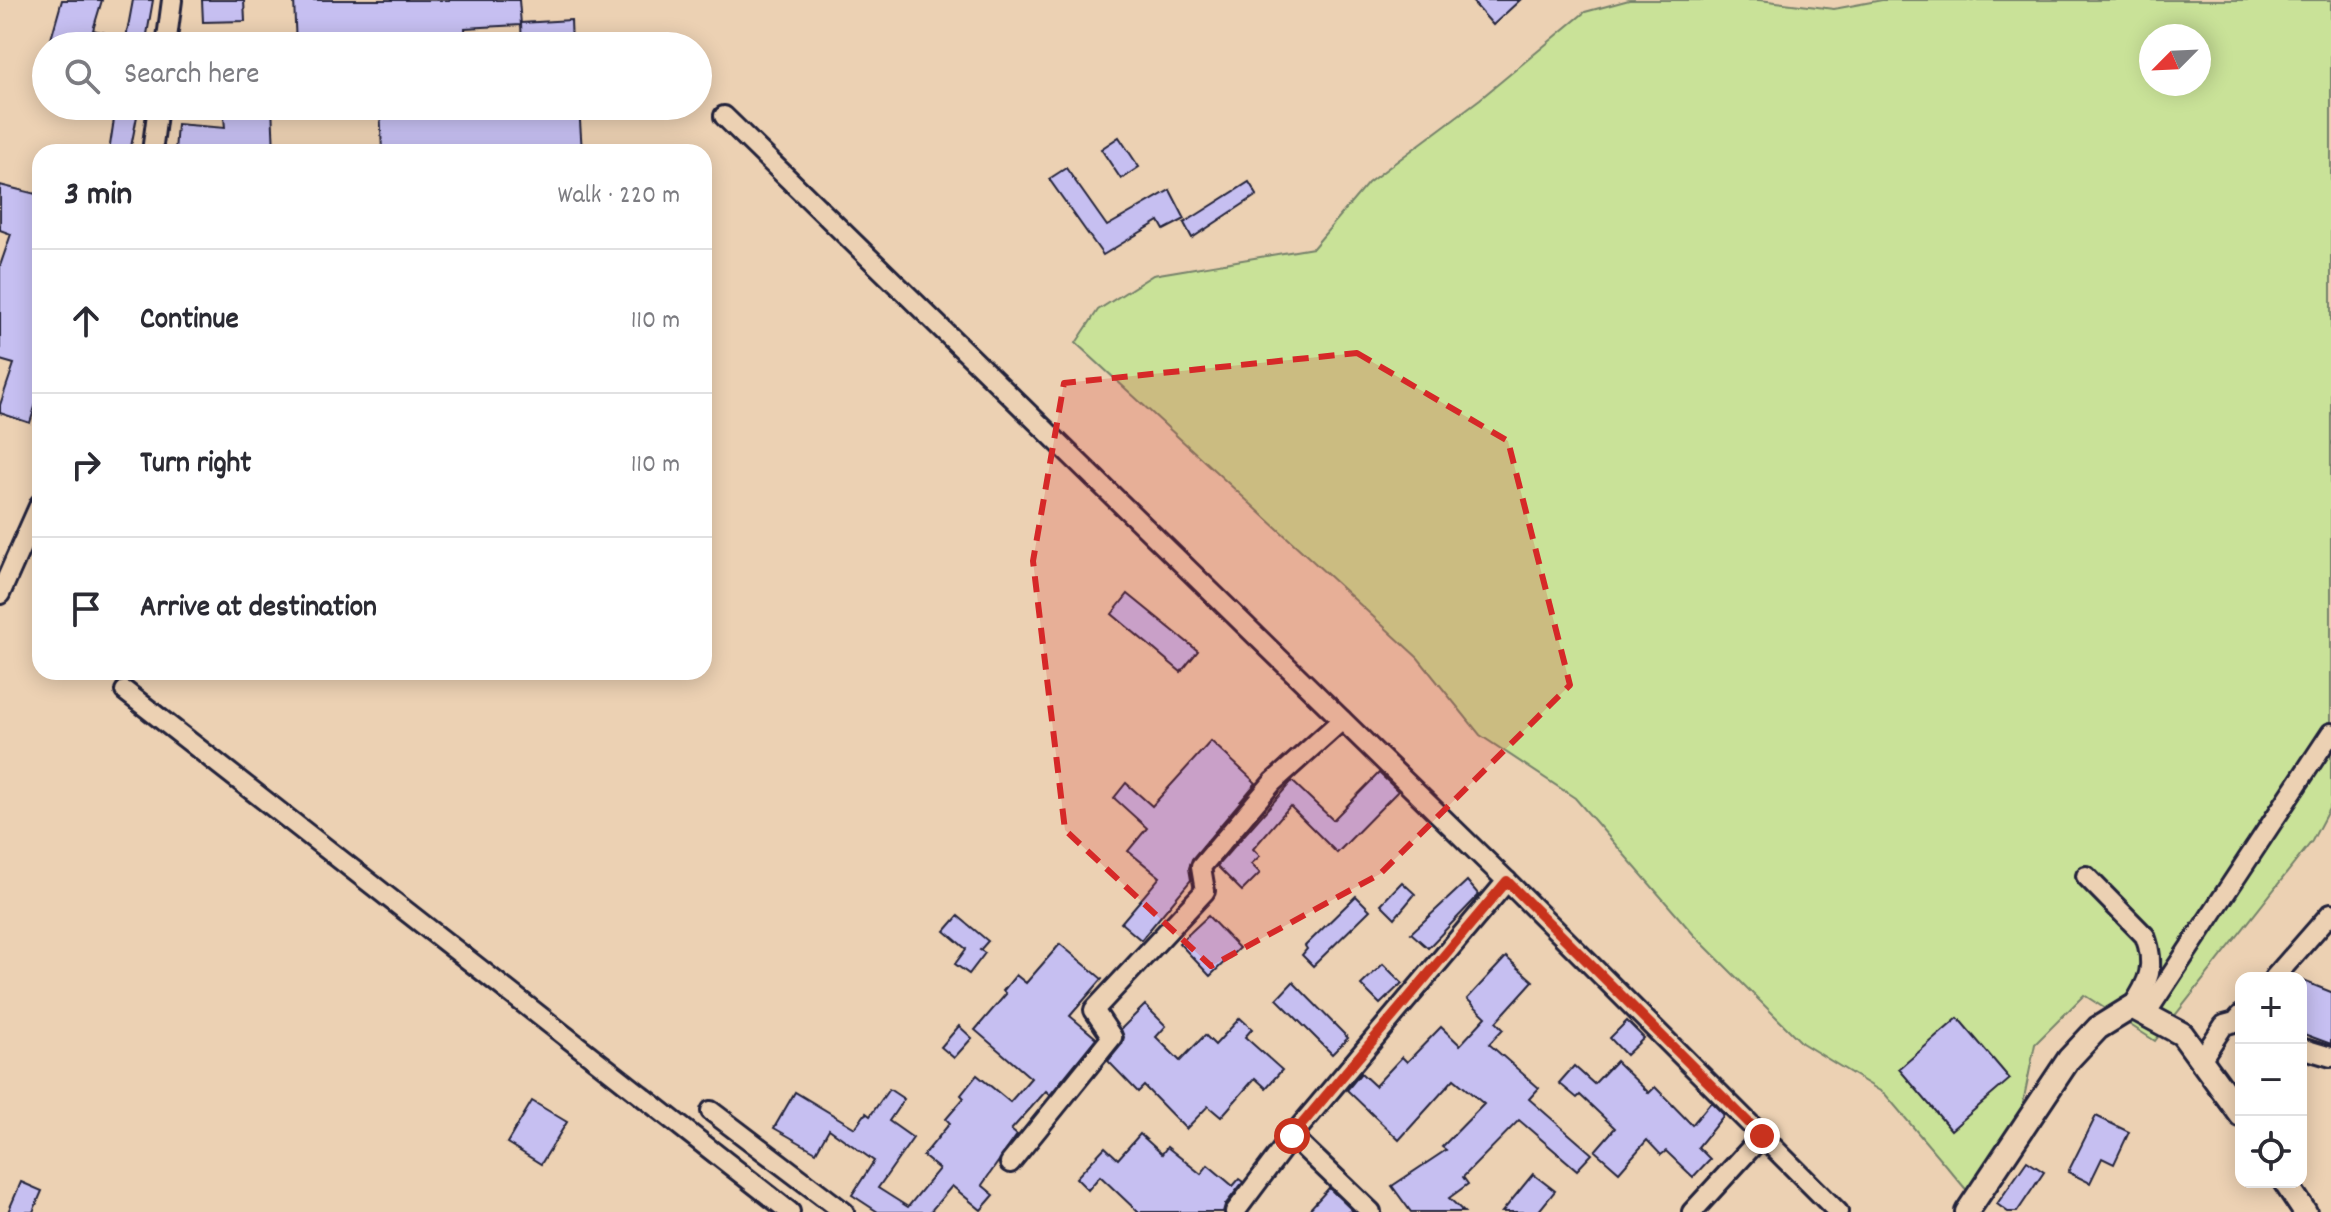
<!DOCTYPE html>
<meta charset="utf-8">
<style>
:root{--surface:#fff;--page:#f7f7f7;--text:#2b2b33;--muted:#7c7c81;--line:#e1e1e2}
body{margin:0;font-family:Dekko,sans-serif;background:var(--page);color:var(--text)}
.controls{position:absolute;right:24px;bottom:24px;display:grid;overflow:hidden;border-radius:16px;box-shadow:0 4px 20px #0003}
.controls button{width:72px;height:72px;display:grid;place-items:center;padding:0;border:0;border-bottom:2px solid var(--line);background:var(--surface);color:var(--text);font:40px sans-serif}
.compass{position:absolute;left:2139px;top:24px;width:72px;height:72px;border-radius:50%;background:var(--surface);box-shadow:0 4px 20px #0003;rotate:246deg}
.stop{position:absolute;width:24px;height:24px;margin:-18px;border:6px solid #c8321e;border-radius:50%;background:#fff}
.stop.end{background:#c8321e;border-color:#fff;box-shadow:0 2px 8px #0008}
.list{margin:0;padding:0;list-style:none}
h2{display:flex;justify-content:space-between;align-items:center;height:104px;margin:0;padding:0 32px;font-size:34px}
h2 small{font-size:26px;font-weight:400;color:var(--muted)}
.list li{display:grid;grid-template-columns:52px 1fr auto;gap:24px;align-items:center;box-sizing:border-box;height:144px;padding:0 32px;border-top:2px solid var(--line)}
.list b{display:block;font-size:30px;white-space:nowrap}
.list em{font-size:26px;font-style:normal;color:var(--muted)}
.icon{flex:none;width:44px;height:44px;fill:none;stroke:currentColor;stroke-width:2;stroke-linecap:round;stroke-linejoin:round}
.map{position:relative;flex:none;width:2331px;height:1212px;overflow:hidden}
.search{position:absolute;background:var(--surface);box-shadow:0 4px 20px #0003;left:32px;top:32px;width:680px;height:88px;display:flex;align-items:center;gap:20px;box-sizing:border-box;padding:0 28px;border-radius:44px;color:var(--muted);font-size:30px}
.panel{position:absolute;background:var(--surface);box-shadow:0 4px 20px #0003;left:32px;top:144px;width:680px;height:536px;border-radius:24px}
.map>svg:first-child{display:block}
.green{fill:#c9e298;stroke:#76826a;stroke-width:2;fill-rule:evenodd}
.building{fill:#c6bff1;stroke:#22223b;stroke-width:2}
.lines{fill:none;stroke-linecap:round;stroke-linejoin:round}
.minor-casing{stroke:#22223b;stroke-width:24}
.tertiary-casing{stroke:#22223b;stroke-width:28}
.minor{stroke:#ecd1b3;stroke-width:18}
.tertiary{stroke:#ecd1b3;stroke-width:22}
.route{stroke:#c8321e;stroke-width:10}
.marked{fill:#d62828;fill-opacity:0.2;stroke:#d62828;stroke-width:6;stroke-dasharray:16 10;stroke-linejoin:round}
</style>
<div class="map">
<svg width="2331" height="1212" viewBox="0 0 2331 1212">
<rect width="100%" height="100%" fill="#ecd1b3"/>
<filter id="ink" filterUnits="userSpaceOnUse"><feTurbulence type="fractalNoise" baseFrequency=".0125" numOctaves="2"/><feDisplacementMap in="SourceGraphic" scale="16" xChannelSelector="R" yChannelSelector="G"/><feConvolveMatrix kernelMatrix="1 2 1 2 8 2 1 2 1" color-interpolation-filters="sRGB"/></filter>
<g filter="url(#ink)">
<path class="green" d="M1629 0H1759L1834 9 1882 0H2331V805L2312 841 2155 1041 2084 995 2035 1044 2016 1137 1975 1200 1885 1094 1802 1043 1694 935 1575 798 1480 735 1418 658 1076 343 1098 310 1153 275 1313 248 1368 183 1480 99 1585 12ZM2151 36H2199V84H2151Z"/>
<g class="building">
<polygon points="62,0 102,0 93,30 126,38 133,0 153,0 145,46 49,46"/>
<polygon points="202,0 244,0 245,21 203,22"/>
<polygon points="294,0 519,0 521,25 465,28 466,46 296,46"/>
<polygon points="1471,0 1520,0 1493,25"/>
<polygon points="571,20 572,46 522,46 521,23"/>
<polygon points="116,106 139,106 130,152 109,152"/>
<polygon points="223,106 272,106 274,152 175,152 177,124 225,128"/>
<polygon points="380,106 579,106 582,152 382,152"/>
<polygon points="1119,137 1139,167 1121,179 1101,149"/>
<polygon points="1066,168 1107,226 1170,190 1185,219 1164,230 1159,221 1103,255 1049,179"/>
<polygon points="1249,182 1257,195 1192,238 1184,223"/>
<polygon points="0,185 40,195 40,391 30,423 0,413 0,405 14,364 0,360 0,266 11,234 0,230"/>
<polygon points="1128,594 1198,651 1181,672 1112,614"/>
<polygon points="1211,741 1256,783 1192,859 1189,868 1191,880 1141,940 1121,923 1160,877 1128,851 1147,828 1114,798 1126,783 1152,806"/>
<polygon points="1379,773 1398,791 1337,853 1290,806 1253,849 1260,856 1251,864 1260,873 1242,891 1217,866 1292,781 1333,820"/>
<polygon points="1467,881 1479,895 1428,948 1411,933"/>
<polygon points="1402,882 1415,894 1395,918 1381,904"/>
<polygon points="1356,896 1370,910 1313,966 1302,955 1307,949 1305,946"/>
<polygon points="958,916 988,941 980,950 985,953 969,974 955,964 966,949 945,931"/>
<polygon points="1208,916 1239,948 1210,976 1179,943"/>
<polygon points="1060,944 1102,979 1070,1016 1096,1038 1050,1095 1046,1091 1011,1130 1017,1135 982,1185 994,1195 981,1210 952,1186 930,1212 878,1212 852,1195 874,1161 829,1129 816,1152 774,1128 795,1092 855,1128 866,1113 870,1116 889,1089 904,1099 889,1121 913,1138 878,1188 908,1207 939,1169 923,1156 950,1123 946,1119 964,1098 961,1095 977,1075 1010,1102 1031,1078 975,1030 1006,994 1003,991 1016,975 1026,983"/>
<polygon points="1506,957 1533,981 1496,1022 1503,1029 1489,1044 1539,1088 1529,1099 1592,1154 1577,1170 1519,1120 1463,1177 1468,1184 1449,1198 1464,1212 1411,1212 1392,1186 1446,1150 1442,1147 1484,1104 1454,1079 1399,1140 1347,1090 1361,1073 1375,1086 1402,1057 1407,1062 1441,1027 1460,1045 1486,1017 1467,999"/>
<polygon points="1383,964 1402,983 1380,1004 1361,985"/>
<polygon points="2301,980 2331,992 2331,1044 2301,1033"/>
<polygon points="1293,982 1348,1038 1332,1054 1277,999"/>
<polygon points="1145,1005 1166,1026 1156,1037 1180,1061 1205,1035 1215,1045 1240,1018 1252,1029 1245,1037 1282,1070 1266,1088 1255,1078 1221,1117 1208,1106 1186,1129 1144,1086 1138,1092 1108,1061 1122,1044 1124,1037 1121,1029"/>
<polygon points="1958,1018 2010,1079 1951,1130 1899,1069"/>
<polygon points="1627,1021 1644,1038 1626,1055 1610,1038"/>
<polygon points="959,1026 972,1038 954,1058 941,1047"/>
<polygon points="1616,1061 1649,1093 1655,1087 1692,1125 1711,1102 1724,1115 1698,1147 1710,1159 1693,1177 1666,1151 1661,1155 1647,1140 1619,1172 1595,1151 1615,1128 1580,1095 1577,1098 1559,1083 1574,1066 1594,1084"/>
<polygon points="532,1101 567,1122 541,1164 507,1143"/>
<polygon points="2096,1116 2129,1132 2114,1164 2102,1158 2090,1183 2068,1172"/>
<polygon points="1140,1134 1162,1154 1167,1147 1201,1174 1208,1165 1233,1186 1239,1179 1243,1182 1225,1205 1223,1212 1138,1212 1100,1176 1088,1190 1076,1178 1105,1147 1118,1159"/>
<polygon points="2027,1161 2044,1172 2017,1212 2008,1212 1997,1204"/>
<polygon points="1533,1174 1555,1191 1538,1212 1502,1212"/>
<polygon points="21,1182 42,1191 33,1212 8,1212"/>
<polygon points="1329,1188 1354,1212 1307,1212"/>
</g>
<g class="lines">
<g class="minor-casing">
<g id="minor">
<polyline points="166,46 172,0"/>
<polyline points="724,116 1507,881 1838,1212"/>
<polyline points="152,152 158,106"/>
<polyline points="0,594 40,504"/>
<polyline points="125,691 790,1212"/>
<path d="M2086 876 2145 936C2156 966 2149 982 2132 1007"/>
<polyline points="2274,978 2331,913"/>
<polyline points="2145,1015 2331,733"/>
<polyline points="2301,1048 2331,1057"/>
<polyline points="2201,1060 2224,1025 2235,1022 2241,1015"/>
<polyline points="711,1111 844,1212"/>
<polyline points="1292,1136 1371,1212"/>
<polyline points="1010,1163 1112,1037 1094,1010 1205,891 1201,867 1273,782 1342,720"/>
<polyline points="1235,1212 1292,1136 1507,881"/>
<polyline points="1692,1212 1762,1136"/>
</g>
</g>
<g class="tertiary-casing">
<g id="tertiary">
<polyline points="2285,1182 2305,1212"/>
<polyline points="1967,1212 2069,1059 2098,1028 2132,1007 2182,1034 2241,1115"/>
</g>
</g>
<use href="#minor" class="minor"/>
<use href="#tertiary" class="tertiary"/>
</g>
</g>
<g class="lines" filter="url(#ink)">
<polyline class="route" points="1292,1136 1507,881 1762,1136"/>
</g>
<path class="marked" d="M1357 353 1508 441 1570 685 1380 874 1211 966 1065 830 1033 561 1064 383Z"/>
</svg>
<div class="controls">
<button>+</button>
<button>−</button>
<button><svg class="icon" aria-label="locate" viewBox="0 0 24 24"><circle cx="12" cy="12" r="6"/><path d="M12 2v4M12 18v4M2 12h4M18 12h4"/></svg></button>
</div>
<svg class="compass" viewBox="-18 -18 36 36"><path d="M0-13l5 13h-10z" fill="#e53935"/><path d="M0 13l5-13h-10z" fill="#7c7c81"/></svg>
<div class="stop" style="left:1292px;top:1136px"></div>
<div class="stop end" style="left:1762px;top:1136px"></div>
<div class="search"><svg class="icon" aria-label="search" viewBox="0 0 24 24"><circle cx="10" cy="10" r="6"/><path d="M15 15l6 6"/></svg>Search here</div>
<section class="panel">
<h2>3 min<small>Walk · 220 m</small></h2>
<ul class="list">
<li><svg class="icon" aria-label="ahead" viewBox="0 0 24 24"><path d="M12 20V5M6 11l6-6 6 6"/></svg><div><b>Continue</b></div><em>110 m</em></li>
<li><svg class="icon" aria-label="right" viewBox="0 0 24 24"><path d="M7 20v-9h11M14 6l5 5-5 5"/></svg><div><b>Turn right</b></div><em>110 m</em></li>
<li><svg class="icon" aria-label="arrive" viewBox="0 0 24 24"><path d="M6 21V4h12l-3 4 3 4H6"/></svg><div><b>Arrive at destination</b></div></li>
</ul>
</section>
</div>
